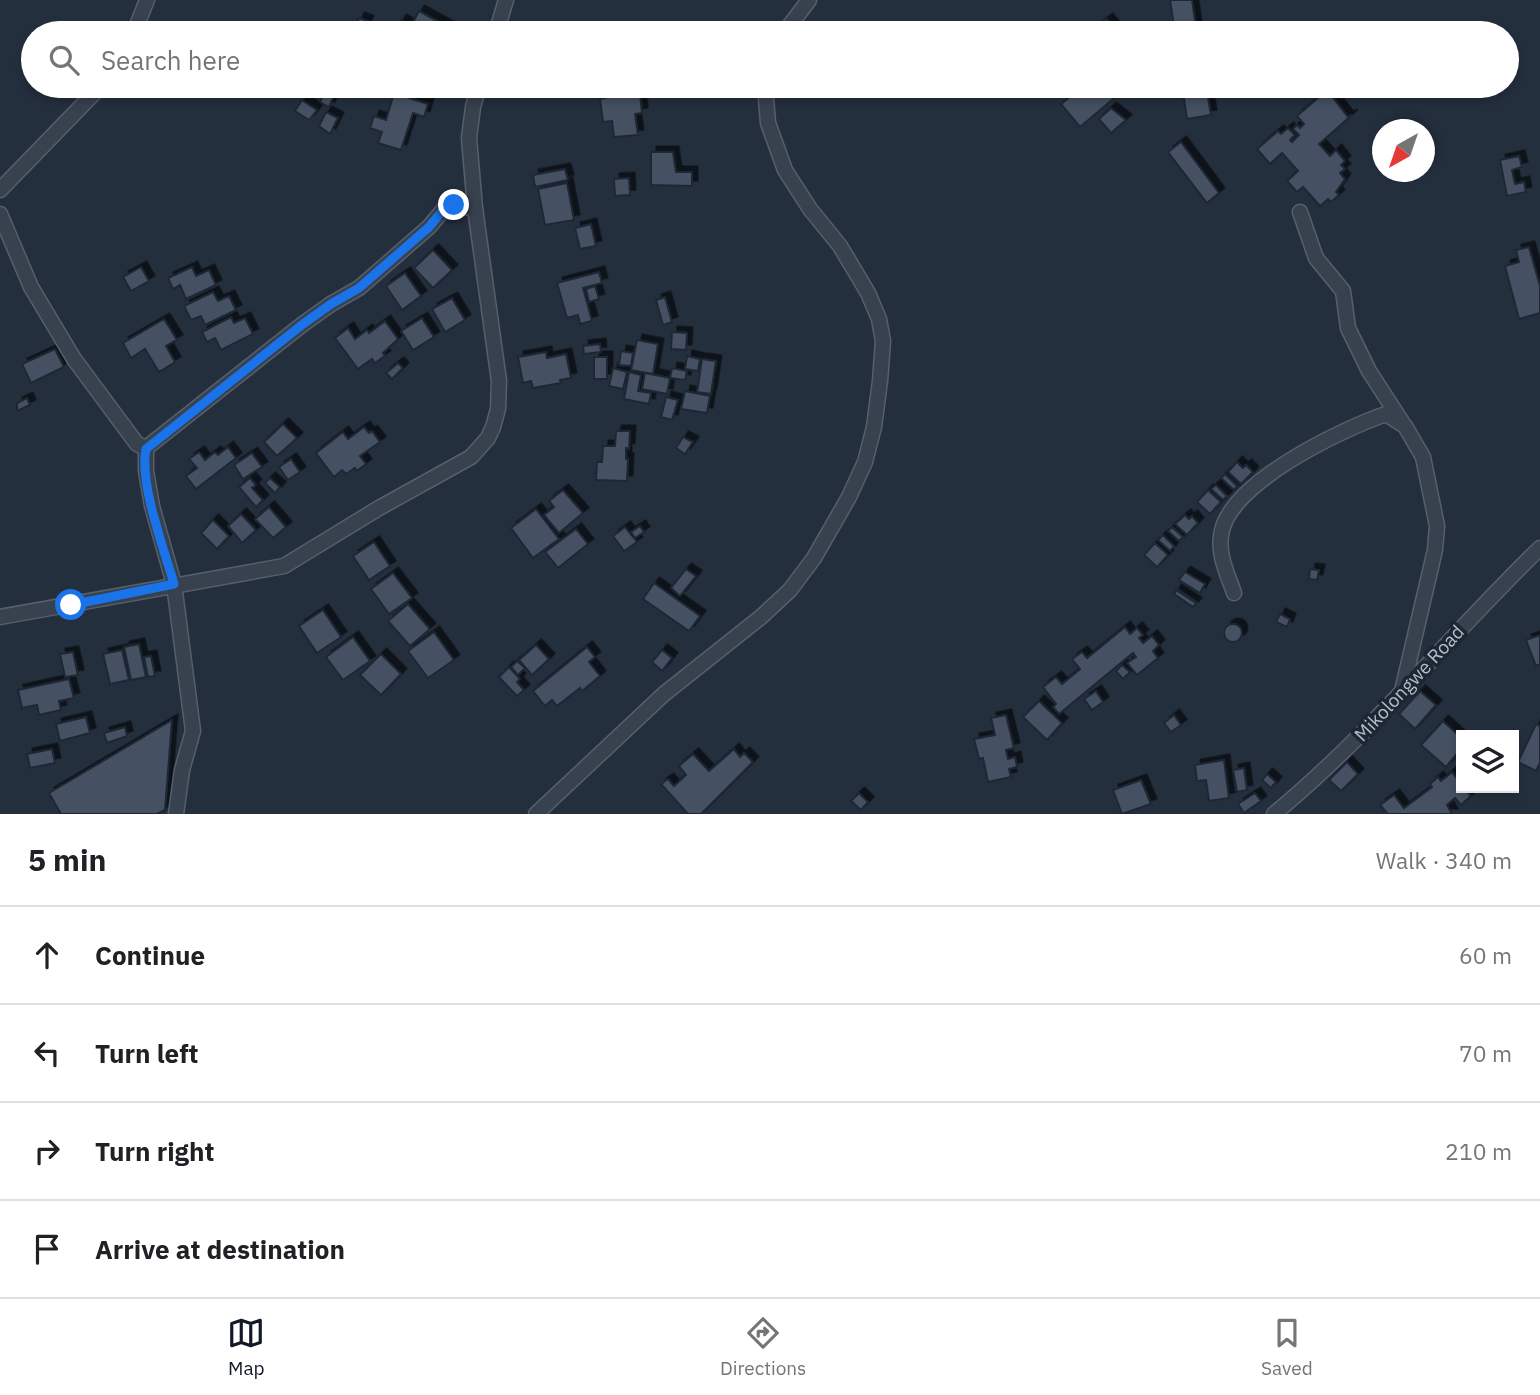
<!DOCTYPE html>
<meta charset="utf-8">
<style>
:root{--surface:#fff;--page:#f6f6f6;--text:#202124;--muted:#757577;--line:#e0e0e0;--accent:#111827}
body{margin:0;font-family:"IBM Plex Sans",sans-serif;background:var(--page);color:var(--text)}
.controls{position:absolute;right:21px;bottom:21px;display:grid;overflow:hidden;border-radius:0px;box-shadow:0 4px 10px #0003}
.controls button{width:63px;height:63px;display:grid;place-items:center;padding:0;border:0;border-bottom:2px solid var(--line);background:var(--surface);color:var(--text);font:35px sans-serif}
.compass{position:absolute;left:1372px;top:119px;width:63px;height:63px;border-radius:50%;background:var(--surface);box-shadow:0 4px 10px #0003;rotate:220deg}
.stop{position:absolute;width:21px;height:21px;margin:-16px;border:5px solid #1a73e8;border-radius:50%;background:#fff}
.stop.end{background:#1a73e8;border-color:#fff;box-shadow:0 2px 7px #0008}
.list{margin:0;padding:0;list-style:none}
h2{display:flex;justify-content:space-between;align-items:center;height:91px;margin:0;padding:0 28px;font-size:30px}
h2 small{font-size:23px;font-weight:400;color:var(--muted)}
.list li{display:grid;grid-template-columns:46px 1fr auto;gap:21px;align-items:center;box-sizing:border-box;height:98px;padding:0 28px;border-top:2px solid var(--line)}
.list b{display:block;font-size:26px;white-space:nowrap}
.list em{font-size:23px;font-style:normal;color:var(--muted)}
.icon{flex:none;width:38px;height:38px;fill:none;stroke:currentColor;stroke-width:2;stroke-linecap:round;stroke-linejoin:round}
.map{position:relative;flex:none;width:1540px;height:814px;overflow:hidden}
.search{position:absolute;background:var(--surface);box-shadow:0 4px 10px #0003;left:21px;right:21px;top:21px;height:77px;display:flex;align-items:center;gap:18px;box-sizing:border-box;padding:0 24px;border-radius:38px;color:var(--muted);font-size:26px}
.sheet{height:483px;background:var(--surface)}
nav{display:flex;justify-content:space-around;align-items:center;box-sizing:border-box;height:98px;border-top:2px solid var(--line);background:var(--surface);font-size:19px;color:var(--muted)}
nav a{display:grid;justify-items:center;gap:4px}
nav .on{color:var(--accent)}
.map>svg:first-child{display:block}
.building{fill:#455162;stroke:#1f2835;stroke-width:2;filter:url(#shadow)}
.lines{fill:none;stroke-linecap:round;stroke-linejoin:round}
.minor-casing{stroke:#565f6c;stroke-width:17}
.minor{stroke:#38414e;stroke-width:14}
.route{stroke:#1a73e8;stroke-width:9}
.labels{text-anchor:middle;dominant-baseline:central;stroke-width:7;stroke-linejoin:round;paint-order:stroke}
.street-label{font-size:19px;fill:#b4bcc9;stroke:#1d2633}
</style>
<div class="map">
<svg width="1540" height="814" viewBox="0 0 1540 814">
<defs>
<filter id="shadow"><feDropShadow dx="5.5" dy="-5.5" stdDeviation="0" flood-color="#0009"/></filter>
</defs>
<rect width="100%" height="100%" fill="#242f3e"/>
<g class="building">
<polygon points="1170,0 1192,0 1197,33 1175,33"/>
<polygon points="419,11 448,27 445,33 394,33 401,20 411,26"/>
<polygon points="359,18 368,21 362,33 353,33"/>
<polygon points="1107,19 1116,30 1113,33 1090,33"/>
<polygon points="327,86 337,90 329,107 320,102"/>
<polygon points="604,86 631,86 632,95 640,94 642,113 635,114 638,135 614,137 612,121 603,122 600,99 605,98"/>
<polygon points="1083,86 1112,86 1119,94 1080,127 1061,104"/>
<polygon points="1182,86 1206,86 1211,115 1187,119"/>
<polygon points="1327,90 1348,117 1352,115 1319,144 1330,156 1336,150 1345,161 1341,165 1345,169 1340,173 1345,179 1336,192 1339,195 1331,202 1328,199 1320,206 1303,187 1297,192 1287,181 1298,171 1282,153 1270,164 1257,149 1278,131 1281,134 1288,128 1295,135 1290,140 1292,142 1299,135 1293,129 1297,125 1300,128 1304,124 1297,116"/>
<polygon points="394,93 428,104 424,117 413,113 401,150 378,143 382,132 370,128 374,116 386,120"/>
<polygon points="302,100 317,110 309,120 295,111"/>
<polygon points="1111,108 1126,120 1111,133 1099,119"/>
<polygon points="326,112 338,118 330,134 319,126"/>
<polygon points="1181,142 1219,193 1207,203 1168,152"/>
<polygon points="651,152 673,152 676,172 692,172 692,186 651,185"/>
<polygon points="1519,156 1522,167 1512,170 1515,184 1524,182 1526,192 1507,196 1500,160"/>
<polygon points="565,169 568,180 535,187 533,175"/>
<polygon points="629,178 630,195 615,196 614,179"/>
<polygon points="567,183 574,220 545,225 538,189"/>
<polygon points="591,224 596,246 580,249 575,228"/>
<polygon points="1529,247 1540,286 1540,313 1519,319 1505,266 1519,262 1516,250"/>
<polygon points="433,250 452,270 433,288 414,268"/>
<polygon points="141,267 149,281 131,291 123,277"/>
<polygon points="192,267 196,276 209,270 216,285 186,299 180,285 173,289 168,278"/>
<polygon points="599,272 602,283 583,288 592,321 580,324 578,315 567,318 557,283"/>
<polygon points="405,273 421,296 402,310 386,286"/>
<polygon points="595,286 599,299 589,302 586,289"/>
<polygon points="213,292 218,301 229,296 236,310 205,325 201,316 191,320 184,306"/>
<polygon points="665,297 672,322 663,325 656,300"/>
<polygon points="452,298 465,320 445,332 432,309"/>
<polygon points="231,317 234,323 245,318 253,334 221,350 215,338 207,342 202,332"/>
<polygon points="422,318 434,337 413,350 401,331"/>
<polygon points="164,319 177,340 166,346 175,362 159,372 145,349 131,358 123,343"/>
<polygon points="385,321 398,339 383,353 385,356 375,363 372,359 358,369 335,338 348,328 355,339 367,330 369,333"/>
<polygon points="672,332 687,333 686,350 671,349"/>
<polygon points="637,340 658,344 653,374 631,370"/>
<polygon points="600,344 601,352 584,354 583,346"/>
<polygon points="55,349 64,367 31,383 22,364"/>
<polygon points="621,351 633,353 631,366 619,365"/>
<polygon points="546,352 547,358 566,354 571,378 560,380 561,383 533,388 531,381 523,383 518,357"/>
<polygon points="687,356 700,359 698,371 685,369"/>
<rect x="594" y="357" width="13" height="22"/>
<polygon points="702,359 716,361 711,394 697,392"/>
<polygon points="398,363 403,368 392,379 386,373"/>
<polygon points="613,368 627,372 623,389 609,386"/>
<polygon points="672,368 687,371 685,380 670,378"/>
<polygon points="629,372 641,375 638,391 651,393 649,404 624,399"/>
<polygon points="645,373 670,378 667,394 642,389"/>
<polygon points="685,391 710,396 707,413 681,409"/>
<polygon points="666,397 678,400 672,420 661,417"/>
<polygon points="27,398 30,405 17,411 17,403"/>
<polygon points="283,424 297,438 277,456 264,442"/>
<polygon points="364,427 369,433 372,431 380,442 360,456 366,464 357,471 355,468 346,474 342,470 334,477 316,453 343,432 348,439"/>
<polygon points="616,431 630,431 629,449 626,448 626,459 628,459 627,481 596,480 597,462 602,462 603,446 615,446"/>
<polygon points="683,437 693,442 685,454 676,448"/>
<polygon points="228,447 236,458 196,489 186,476 197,468 189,459 199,452 205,460 215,452 218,455"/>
<polygon points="252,453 262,467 243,479 234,465"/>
<polygon points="291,459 300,472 288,480 279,467"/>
<polygon points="1237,462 1243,468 1246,465 1253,472 1241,484 1228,472"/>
<polygon points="1225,474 1237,486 1234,490 1221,478"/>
<polygon points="250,478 256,485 252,488 263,500 256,507 239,487"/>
<polygon points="270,478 280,487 275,493 265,483"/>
<polygon points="1216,485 1227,496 1223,500 1211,489"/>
<polygon points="563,490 583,513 559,533 544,515 554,507 549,501"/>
<polygon points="1208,490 1221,502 1210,514 1197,502"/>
<polygon points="269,507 286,527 273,538 255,519"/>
<polygon points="536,509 559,539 533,558 511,528"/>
<polygon points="241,514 256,530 242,543 228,526"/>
<polygon points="1185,515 1189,519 1192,516 1198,523 1187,535 1175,524"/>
<polygon points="213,520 229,536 217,549 201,533"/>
<polygon points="640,526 644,532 635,538 631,532"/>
<polygon points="625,527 637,542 624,551 613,536"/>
<polygon points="1172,527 1183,537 1179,541 1168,531"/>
<polygon points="576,529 588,544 558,568 545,552"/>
<polygon points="1163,535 1174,546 1170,551 1158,540"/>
<polygon points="374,542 390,566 369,580 353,556"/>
<polygon points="1155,543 1168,555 1157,567 1144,555"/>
<polygon points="686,569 696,576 680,596 671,588"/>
<polygon points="1310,569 1319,570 1317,580 1309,579"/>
<polygon points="1185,572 1205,584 1200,593 1179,580"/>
<polygon points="393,573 412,598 389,614 371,589"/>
<polygon points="654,583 700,616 689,631 643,599"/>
<polygon points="1176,590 1196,603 1193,607 1174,594"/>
<polygon points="408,604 430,629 410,646 388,621"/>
<polygon points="323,610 341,637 317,653 299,626"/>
<polygon points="1280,614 1290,619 1287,627 1276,622"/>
<circle cx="1233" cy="633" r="9"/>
<polygon points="1125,627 1130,634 1137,628 1143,635 1139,638 1143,643 1152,636 1159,645 1153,651 1158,658 1137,675 1127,663 1136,657 1133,653 1059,714 1053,707 1056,704 1043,687 1056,677 1062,684 1080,669 1072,659 1082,652 1087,658"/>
<polygon points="434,632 454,660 428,678 408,651"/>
<polygon points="1540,635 1540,664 1536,666 1526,640"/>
<polygon points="353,637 370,661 343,680 326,657"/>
<polygon points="139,644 146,677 131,680 124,647"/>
<polygon points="536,645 549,659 532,675 519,660"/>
<polygon points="587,647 595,657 589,662 600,676 582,691 580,688 557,706 552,700 545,706 533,691"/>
<polygon points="122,650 129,680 110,684 103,654"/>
<polygon points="662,650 672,658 662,671 652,662"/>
<polygon points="73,652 78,675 65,677 60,654"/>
<polygon points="381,654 401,674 381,695 360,675"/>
<polygon points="151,656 155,676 148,677 144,657"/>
<polygon points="517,661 525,668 518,675 511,667"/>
<polygon points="1122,665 1130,672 1123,679 1116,671"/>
<polygon points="509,667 520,679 517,682 524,690 517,696 499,677"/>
<polygon points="69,679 74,698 59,701 61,710 39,715 37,705 22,708 18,690"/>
<polygon points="1096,691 1103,702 1092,710 1084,699"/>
<polygon points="1420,691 1436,705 1415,729 1399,714"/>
<polygon points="1039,701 1062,723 1047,740 1023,717"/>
<polygon points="1006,715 1014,748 1006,750 1008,759 1015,757 1017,767 1009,769 1011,777 988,782 983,758 979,759 974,739 995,735 991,718"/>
<polygon points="1174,715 1181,725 1171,732 1164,723"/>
<polygon points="86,717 90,733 60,741 56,724"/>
<polygon points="172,720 165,810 157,814 61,814 49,793"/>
<polygon points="1443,721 1461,738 1461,749 1446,767 1421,745"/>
<polygon points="1536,724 1540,726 1540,763 1536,771 1518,762"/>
<polygon points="125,727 127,736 107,743 104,733"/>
<polygon points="52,749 55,763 30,768 27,754"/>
<polygon points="734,749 740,757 744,753 753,762 701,814 688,814 661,784 668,779 674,786 686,775 679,766 693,754 709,771"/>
<polygon points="1224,760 1229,798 1209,801 1206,780 1197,781 1195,765"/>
<polygon points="1347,762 1358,774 1341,791 1329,780"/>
<polygon points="1244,768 1247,790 1237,792 1233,770"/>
<polygon points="1452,772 1461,784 1461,788 1464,788 1471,796 1461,805 1455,798 1447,805 1452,814 1388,814 1380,805 1394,795 1404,808 1432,787 1430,784 1438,777 1441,781"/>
<polygon points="1267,774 1276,782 1271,788 1262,780"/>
<polygon points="1141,780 1151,804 1122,814 1113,790"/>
<polygon points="859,793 868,802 861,810 851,801"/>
<polygon points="1255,793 1261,801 1244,813 1238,804"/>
</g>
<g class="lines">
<g class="minor-casing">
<g id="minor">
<polyline points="134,33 147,0"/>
<polyline points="496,33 506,0"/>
<polyline points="784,33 809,0"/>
<polyline points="0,190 101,86"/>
<polyline points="1300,212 1316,258 1343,291 1348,328 1369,371 1402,422"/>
<polyline points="0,214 31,287 74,359 137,444 146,448"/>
<path d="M1234 593C1228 575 1218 556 1221 536 1226 484 1342 429 1386 414L1405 426 1423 457 1437 526 1435 550 1402 691"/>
<polyline points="0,617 284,566 379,508 471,457 488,438 493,427 498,409 499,381 475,208 469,138 473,107 479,86"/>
<polyline points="176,814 182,770 193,731 174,584 152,506 146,471 146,448 303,324 331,304 359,288 429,227 444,209 454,206 475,208"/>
<polyline points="536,814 664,694 761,617 790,590 814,558 849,497 865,462 874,427 880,381 883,341 879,319 868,293 840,246 810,209 785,170 768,123 765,86"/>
<path d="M1274 814C1371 734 1450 635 1540 548"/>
</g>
</g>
<use href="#minor" class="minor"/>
</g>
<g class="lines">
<path class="route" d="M71 605 174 584C164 549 139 483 146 449L303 324 331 304 359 288 429 227 444 209 454 205"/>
</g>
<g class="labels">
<g class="street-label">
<text transform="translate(1409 683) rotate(-47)">Mikolongwe Road</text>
</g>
</g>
</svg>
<div class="controls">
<button><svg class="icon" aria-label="layers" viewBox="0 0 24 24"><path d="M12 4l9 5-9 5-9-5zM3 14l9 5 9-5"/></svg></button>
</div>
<svg class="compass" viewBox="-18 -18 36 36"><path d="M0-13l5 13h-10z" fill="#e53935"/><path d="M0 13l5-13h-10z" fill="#757577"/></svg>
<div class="stop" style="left:71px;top:605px"></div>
<div class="stop end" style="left:454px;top:205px"></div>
<div class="search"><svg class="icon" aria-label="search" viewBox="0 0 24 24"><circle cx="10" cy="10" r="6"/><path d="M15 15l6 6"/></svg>Search here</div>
</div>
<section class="sheet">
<h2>5 min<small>Walk · 340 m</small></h2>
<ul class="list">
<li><svg class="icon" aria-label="ahead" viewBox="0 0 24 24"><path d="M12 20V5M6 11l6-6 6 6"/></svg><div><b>Continue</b></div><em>60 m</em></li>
<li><svg class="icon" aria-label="left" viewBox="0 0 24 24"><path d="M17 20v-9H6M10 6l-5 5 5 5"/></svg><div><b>Turn left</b></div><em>70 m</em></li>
<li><svg class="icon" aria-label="right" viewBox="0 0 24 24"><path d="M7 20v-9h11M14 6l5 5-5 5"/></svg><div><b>Turn right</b></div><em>210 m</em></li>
<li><svg class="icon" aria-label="arrive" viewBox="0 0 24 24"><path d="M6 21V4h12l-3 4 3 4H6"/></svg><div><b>Arrive at destination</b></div></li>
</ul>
</section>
<nav>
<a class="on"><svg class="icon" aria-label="map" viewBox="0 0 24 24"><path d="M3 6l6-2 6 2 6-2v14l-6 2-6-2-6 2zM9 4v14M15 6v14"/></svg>Map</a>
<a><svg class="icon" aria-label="directions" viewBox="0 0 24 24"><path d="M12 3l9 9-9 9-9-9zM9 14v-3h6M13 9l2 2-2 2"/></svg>Directions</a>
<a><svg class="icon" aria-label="saved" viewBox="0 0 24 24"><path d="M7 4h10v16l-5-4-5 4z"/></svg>Saved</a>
</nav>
